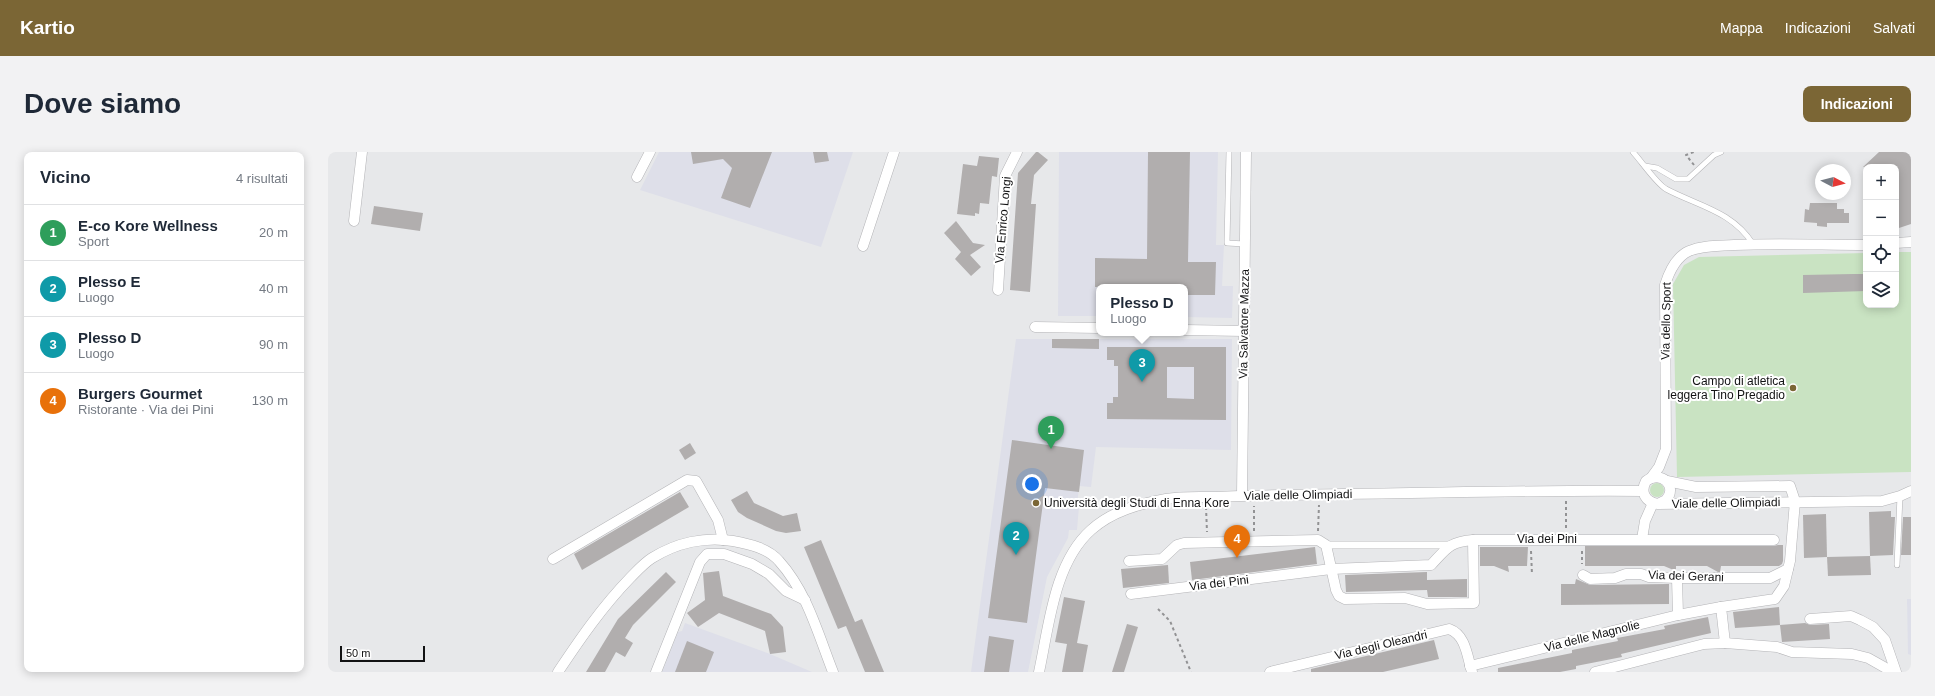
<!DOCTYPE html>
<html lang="it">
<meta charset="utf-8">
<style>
:root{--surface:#fff;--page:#f2f2f3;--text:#1f2937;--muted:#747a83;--line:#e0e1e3;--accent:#7b6635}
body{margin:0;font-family:Helvetica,sans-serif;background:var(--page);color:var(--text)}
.controls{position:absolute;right:12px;top:12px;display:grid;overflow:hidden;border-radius:8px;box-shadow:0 2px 10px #0003}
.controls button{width:36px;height:36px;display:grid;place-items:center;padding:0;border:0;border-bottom:1px solid var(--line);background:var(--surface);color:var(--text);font:20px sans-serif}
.compass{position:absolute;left:1487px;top:12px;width:36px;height:36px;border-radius:50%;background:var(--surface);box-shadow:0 2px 10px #0003;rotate:97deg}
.scale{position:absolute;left:12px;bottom:10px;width:85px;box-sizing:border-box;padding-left:4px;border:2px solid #121213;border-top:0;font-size:11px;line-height:14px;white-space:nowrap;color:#121213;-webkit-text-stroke:3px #fff;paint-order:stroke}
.you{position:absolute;left:704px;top:332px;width:14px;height:14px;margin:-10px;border:3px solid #fff;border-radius:50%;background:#1a73e8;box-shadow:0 0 0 6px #1a73e833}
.badge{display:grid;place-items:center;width:26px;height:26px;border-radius:50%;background:var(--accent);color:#fff;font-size:13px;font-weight:700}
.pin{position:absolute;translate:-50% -33px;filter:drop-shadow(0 1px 2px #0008)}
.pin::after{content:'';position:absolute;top:21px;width:14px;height:12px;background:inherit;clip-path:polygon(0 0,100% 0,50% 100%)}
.popup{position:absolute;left:768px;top:132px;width:92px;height:52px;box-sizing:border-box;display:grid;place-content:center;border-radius:8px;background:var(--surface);filter:drop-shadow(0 1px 3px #0005);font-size:13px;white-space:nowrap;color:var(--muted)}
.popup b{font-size:15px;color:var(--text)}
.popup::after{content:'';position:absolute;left:50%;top:100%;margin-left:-8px;border:8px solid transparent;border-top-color:var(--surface)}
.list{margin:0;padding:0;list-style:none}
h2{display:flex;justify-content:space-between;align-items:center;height:52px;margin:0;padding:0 16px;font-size:17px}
h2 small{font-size:13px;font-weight:400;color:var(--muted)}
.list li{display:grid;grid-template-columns:26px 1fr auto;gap:12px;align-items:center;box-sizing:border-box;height:56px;padding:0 16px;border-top:1px solid var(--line)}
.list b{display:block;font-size:15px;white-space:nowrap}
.list p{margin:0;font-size:13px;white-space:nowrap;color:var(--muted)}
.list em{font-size:13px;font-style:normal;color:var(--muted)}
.icon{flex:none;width:22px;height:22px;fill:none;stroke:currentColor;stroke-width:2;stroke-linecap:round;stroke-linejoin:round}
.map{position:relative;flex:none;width:1583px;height:520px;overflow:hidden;border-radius:8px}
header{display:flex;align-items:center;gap:24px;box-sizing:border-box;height:56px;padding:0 20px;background:var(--accent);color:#fff}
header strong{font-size:19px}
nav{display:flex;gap:22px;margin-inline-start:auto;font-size:14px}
.intro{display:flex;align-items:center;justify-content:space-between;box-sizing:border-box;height:96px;padding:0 24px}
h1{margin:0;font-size:28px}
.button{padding:10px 18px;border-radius:8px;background:var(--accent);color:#fff;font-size:14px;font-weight:700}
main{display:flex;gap:24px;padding:0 24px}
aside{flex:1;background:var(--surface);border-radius:8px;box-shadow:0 2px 10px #0003}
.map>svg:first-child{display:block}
.built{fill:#dedfe9}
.green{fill:#c9e3c2}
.building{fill:#b1aeae;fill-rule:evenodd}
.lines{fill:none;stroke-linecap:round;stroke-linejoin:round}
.service-casing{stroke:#b4b4b7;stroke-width:6}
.pedestrian-casing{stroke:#b4b4b7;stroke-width:8}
.minor-casing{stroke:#b4b4b7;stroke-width:11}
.path{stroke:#929294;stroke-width:2;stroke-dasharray:3 3;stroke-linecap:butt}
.service{stroke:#fff;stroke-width:5}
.pedestrian{stroke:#fff;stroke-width:7}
.minor{stroke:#fff;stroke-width:10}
.poi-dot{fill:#7b6635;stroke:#fff;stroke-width:1.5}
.labels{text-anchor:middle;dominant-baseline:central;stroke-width:4;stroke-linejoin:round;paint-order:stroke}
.street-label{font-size:12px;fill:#121213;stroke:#fff}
.poi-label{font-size:12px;fill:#121213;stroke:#fff;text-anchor:end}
</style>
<header>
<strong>Kartio</strong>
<nav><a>Mappa</a><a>Indicazioni</a><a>Salvati</a></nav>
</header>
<div class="intro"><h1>Dove siamo</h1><a class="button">Indicazioni</a></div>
<main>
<aside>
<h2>Vicino<small>4 risultati</small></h2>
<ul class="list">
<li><span class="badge" style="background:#2e9e5b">1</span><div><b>E-co Kore Wellness</b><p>Sport</p></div><em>20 m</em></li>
<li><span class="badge" style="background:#0f9aa8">2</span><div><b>Plesso E</b><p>Luogo</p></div><em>40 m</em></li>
<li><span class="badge" style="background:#0f9aa8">3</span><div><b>Plesso D</b><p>Luogo</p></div><em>90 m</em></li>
<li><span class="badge" style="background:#e8710a">4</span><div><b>Burgers Gourmet</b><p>Ristorante · Via dei Pini</p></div><em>130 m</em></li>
</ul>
</aside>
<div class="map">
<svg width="1583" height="520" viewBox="0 0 1583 520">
<rect width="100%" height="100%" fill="#e7e8ea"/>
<g class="built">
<polygon points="331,0 525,0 493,95 312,38"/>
<polygon points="731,0 890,0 888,93 896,93 894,134 905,134 904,166 857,165 857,135 771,135 771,164 730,164"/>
<polygon points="688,187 904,187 903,298 768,295 763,335 751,334 749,354 751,354 749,378 741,378 740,386 719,425 700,520 643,520"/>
<polygon points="1579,447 1583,447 1583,503 1580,502"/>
<polygon points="357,471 442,502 484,520 334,520 350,480 354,479"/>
</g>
<g class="green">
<polygon points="1568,100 1583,100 1583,320 1349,325 1345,132 1356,113 1371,105 1538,101 1538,153 1568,153"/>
<circle cx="1329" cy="338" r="7"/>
</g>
<g class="building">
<polygon points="363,0 444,0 422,56 393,46 404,16 395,7 365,12"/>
<polygon points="485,0 499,0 501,9 487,11"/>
<polygon points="708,0 710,0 720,8 706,23 703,52 708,52 702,140 682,138 690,21"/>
<polygon points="820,0 862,0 860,110 888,110 887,143 857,143 857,135 767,135 767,106 819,107"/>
<polygon points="1551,0 1583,0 1583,72 1568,77 1568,15 1535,15"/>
<polygon points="651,4 671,6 669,25 664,24 661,52 652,51 651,62 647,61 647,64 629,62 635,12 649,14"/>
<polygon points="1482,51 1509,51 1509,57 1516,57 1516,61 1521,61 1521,71 1499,71 1499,75 1489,74 1489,71 1476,70 1477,57 1481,58"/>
<polygon points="46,54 95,61 92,79 43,72"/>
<polygon points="628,69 645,91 657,93 642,103 653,115 643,124 627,107 633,100 616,81"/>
<polygon points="1525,122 1538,122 1538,139 1475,141 1475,123"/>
<polygon points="724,187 771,187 771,197 724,196"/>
<path d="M779 195H898V268L779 267V251H785V245H790V214H786V208H779ZM839 215H866V247L839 246Z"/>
<polygon points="684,288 756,298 751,340 717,336 699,471 660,466"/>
<polygon points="362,291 368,301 357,308 351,298"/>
<polygon points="419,339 426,351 455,364 469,361 473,379 458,381 448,379 419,366 410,360 403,348"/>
<polygon points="352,340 361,355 254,418 246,402"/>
<polygon points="1563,359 1563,365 1567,365 1565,403 1542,404 1541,360"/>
<polygon points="1498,362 1499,405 1476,406 1475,363"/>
<polygon points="1575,365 1583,365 1583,403 1573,403"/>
<polygon points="493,388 527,470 534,467 556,520 537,520 518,474 510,477 476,395"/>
<polygon points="1450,393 1455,393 1455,409 1454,412 1451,414 1393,414 1392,420 1390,420 1379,414 1348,414 1348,419 1336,414 1257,414 1257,394 1446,394"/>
<polygon points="987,395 989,412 864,428 862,410"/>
<polygon points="1152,395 1200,395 1199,414 1180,414 1181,420 1166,414 1152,414"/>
<polygon points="1542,404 1543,423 1500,424 1499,405"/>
<polygon points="840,413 841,431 795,436 793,417"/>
<polygon points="391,419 395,444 443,462 455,475 458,500 442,502 437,479 391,461 370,475 359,461 377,448 375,421"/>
<polygon points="338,420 348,430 305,473 297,486 305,491 297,505 288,500 277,520 258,520 290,467"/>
<polygon points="1099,420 1099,428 1139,427 1139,445 1100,445 1099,438 1018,440 1017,423"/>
<polygon points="1248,427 1262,433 1341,432 1341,452 1233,453 1233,432 1247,432"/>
<polygon points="736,445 757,449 749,491 760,493 755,520 734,520 739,492 727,490"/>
<polygon points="1451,455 1452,473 1407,476 1405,460"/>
<polygon points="1380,465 1383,481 1293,502 1294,505 1248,514 1248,517 1232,520 1170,520 1170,516 1244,501 1244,498 1290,489 1289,486 1337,477 1336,474"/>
<polygon points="1477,471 1482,473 1501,472 1502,487 1454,490 1452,473"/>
<polygon points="799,472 810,475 796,520 784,520"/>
<polygon points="661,484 686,488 681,520 656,520"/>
<polygon points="1106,488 1111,507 1055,520 983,520 983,517"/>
<polygon points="359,489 386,500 378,520 347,520"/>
</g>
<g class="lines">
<g class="service-casing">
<g id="service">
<polyline points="901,0 899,91 917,92"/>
<path d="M1305 0C1314 10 1328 31 1338 37 1370 54 1404 59 1425 92"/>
<polyline points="1317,14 1329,16 1348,27 1360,27 1386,3 1393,0"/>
<polyline points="1569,413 1572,344"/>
</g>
</g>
<g class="pedestrian-casing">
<polyline id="pedestrian" points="998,393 1122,393"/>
</g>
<g class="minor-casing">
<g id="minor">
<polyline points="309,25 322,0"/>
<polyline points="26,69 34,0"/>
<polyline points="1568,91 1583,90"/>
<polyline points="535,94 566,0"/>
<polyline points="670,138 677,24 689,0"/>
<polyline points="707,175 771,176"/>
<polyline points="857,178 916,179"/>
<path d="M1323 326 1331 315 1338 297 1337 133C1341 120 1348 105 1361 99 1375 93 1391 94 1406 93 1450 91 1494 93 1538 93"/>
<polyline points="914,343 918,0"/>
<path d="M1330 352 1338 348C1350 334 1333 318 1318 329 1312 340 1317 350 1330 352L1554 349 1572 344 1583 339"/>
<polyline points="1314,387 1317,369 1325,351"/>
<polyline points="225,407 359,328 368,329 390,368 395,388"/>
<polyline points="801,409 834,407 849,393 856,391 990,388 998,393 1008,438 1011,444 1017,447 1077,446 1099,452 1146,451 1145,388"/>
<polyline points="1255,423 1262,427 1287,426 1298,422 1313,422 1321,425 1349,426 1442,426 1460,417"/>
<polyline points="1349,426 1350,463"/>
<path d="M803 442 1003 417 1103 413C1119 396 1121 390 1145 388H1446"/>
<polyline points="1482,467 1523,464 1532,468 1545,475 1557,488 1568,520"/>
<polyline points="1397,491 1449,495 1464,500 1524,502 1540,506 1565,520"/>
<polyline points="1142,514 1350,463 1393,455"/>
<path d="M230 520C252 487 274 455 302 426 308 420 316 411 324 406 348 391 377 384 405 389 421 392 440 396 451 409 479 440 490 482 505 520"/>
<polyline points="328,520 372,410 379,402 396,402 424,412 441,422 458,439 477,448"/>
<path d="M711 520C721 474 726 411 763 378 784 359 811 352 838 347 854 344 872 345 888 345 930 343 972 343 1014 342 1114 341 1215 338 1315 339"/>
<path d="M942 520 1121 477C1138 483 1139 504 1144 520"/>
<polyline points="1267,520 1376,492 1397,491 1393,455 1447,447 1456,434 1462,409 1467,349 1462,334 1368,335 1339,329"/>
</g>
</g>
<g class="path">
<polyline points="1366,13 1358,3 1366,0"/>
<polyline points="1238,349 1238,378"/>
<polyline points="878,355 879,380"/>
<polyline points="926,379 926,354"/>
<polyline points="990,379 991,353"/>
<polyline points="1203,399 1204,423"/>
<polyline points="1254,399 1254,412"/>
<polyline points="830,457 842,469 863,520"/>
</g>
<use href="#service" class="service"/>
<use href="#pedestrian" class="pedestrian"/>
<use href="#minor" class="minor"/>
</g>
<g class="poi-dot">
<circle cx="1465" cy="236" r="4"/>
<circle cx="708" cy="351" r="4"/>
</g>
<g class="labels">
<g class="street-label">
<text transform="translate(675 68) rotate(-85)">Via Enrico Longi</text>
<text transform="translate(1338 169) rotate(-89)">Via dello Sport</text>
<text transform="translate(916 172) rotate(-89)">Via Salvatore Mazza</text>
<text transform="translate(970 343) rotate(-1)">Viale delle Olimpiadi</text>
<text transform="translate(1398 351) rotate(-1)">Viale delle Olimpiadi</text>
<text x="1219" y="387">Via dei Pini</text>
<text transform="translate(1358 424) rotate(2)">Via dei Gerani</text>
<text transform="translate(891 431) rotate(-7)">Via dei Pini</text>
<text transform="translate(1264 484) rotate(-14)">Via delle Magnolie</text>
<text transform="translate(1053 493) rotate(-13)">Via degli Oleandri</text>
</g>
<g class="poi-label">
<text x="1457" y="229">Campo di atletica<tspan x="1457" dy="14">leggera Tino Pregadio</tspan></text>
<text x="716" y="351" text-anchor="start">Università degli Studi di Enna Kore</text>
</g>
</g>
</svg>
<div class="controls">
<button>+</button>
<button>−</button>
<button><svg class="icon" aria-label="locate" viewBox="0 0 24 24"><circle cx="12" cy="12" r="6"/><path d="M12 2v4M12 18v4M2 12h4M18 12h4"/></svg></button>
<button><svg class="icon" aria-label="layers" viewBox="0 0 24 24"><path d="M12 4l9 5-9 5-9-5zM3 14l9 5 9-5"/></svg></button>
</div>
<svg class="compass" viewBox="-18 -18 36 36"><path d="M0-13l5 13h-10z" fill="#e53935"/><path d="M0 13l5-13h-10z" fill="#747a83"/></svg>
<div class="scale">50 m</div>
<div class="you"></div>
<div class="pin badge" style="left:723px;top:297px;background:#2e9e5b">1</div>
<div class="pin badge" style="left:688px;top:403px;background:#0f9aa8">2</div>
<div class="pin badge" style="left:814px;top:230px;background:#0f9aa8">3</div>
<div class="popup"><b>Plesso D</b>Luogo</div>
<div class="pin badge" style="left:909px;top:406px;background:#e8710a">4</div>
</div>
</main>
